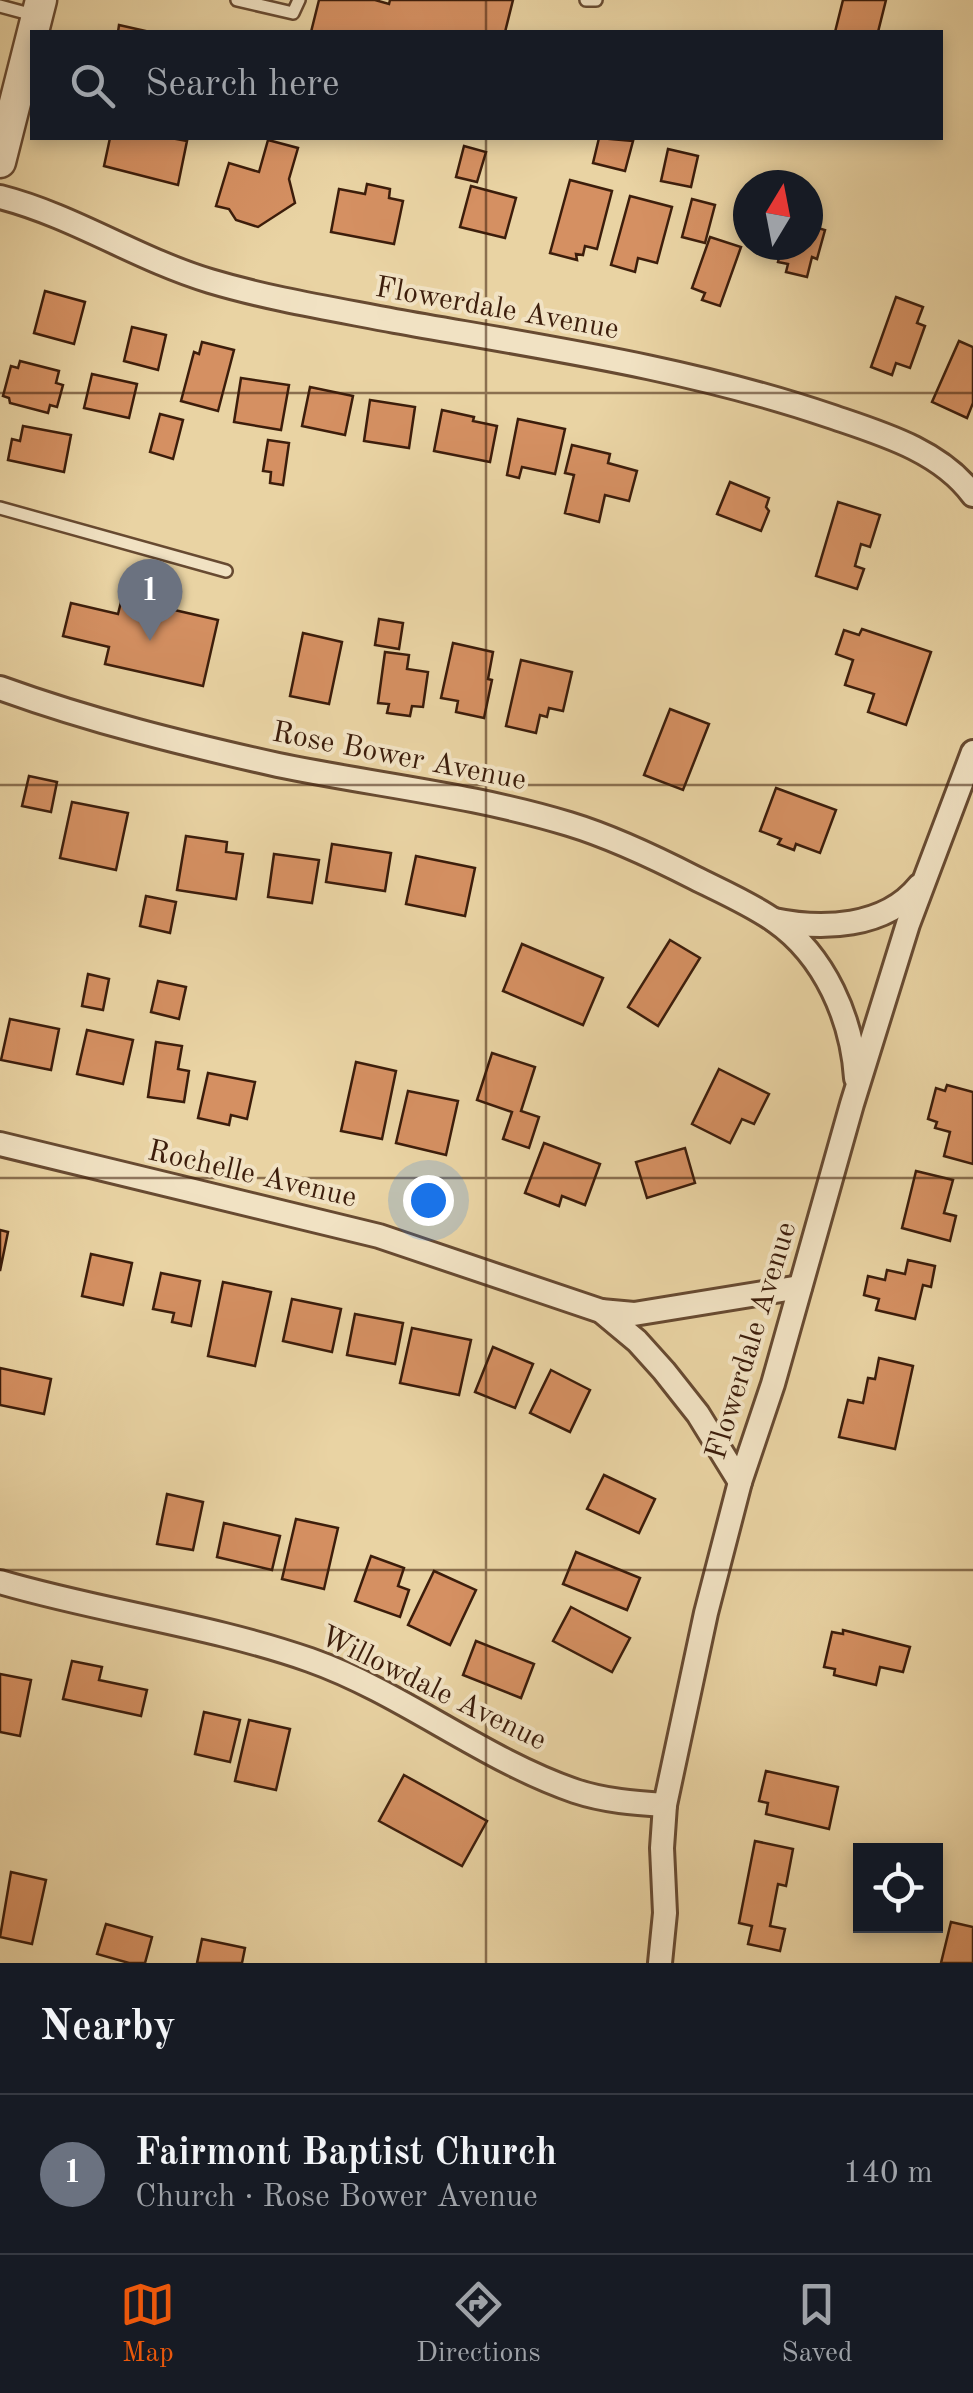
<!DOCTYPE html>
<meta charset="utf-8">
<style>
:root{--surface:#171b24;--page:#20242c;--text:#f1f3f6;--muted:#9ea1a6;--line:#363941;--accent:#ea580c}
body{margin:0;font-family:"Old Standard TT",serif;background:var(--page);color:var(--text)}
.controls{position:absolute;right:30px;bottom:30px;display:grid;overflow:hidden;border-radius:0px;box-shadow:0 5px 15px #0003}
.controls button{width:90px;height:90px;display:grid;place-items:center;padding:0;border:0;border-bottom:2px solid var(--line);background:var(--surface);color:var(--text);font:50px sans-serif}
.compass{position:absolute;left:733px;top:170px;width:90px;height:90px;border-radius:50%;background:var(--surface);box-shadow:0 5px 15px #0003;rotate:10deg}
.you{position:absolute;left:428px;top:1200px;width:35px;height:35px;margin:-25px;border:8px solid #fff;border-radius:50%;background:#1a73e8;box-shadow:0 0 0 15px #1a73e833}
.badge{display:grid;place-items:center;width:65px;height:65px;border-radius:50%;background:var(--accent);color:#fff;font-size:32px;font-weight:700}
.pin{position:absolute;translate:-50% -82px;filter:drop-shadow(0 2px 5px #0008)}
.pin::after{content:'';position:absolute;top:52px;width:35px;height:30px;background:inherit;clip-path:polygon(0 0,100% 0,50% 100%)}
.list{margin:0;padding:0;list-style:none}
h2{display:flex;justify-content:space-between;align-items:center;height:130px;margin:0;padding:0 40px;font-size:42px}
h2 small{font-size:32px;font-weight:400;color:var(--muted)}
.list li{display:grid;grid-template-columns:65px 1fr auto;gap:30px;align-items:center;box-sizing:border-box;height:160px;padding:0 40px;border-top:2px solid var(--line)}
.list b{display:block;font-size:38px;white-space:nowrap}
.list p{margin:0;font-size:32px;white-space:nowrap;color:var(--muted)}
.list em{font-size:32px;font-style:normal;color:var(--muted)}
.icon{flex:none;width:55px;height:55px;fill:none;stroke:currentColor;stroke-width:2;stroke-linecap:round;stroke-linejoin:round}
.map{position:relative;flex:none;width:973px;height:1963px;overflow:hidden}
.search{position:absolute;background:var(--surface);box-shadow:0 5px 15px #0003;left:30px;right:30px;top:30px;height:110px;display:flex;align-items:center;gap:25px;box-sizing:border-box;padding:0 35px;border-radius:0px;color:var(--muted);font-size:38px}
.sheet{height:290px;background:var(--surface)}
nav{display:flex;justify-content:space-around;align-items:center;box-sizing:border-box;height:140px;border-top:2px solid var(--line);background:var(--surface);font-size:28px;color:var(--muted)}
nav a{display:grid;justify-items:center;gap:5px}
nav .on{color:var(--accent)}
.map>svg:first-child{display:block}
.building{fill:#d59062;stroke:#3c1d0b;stroke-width:2.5}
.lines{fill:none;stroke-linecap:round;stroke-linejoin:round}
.service-casing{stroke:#674a31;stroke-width:16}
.minor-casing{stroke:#674a31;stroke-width:28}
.tertiary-casing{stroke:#674a31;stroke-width:35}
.service{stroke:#f1e2c3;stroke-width:11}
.minor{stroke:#f1e2c3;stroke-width:22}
.tertiary{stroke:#f1e2c3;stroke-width:30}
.grid{fill:none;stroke:#3c1d0b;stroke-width:2.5;stroke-opacity:0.55}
.labels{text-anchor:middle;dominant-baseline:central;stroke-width:8;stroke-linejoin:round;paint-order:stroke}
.street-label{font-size:30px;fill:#3c1d0b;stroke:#f1e2c3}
</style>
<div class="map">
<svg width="973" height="1963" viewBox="0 0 973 1963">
<rect width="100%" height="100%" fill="#e9d3a3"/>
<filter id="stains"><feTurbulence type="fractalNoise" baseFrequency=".002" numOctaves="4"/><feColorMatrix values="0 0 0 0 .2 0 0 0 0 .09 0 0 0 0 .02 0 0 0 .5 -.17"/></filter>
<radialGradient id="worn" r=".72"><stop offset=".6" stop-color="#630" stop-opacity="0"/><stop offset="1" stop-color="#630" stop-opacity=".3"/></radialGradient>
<g class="building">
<polygon points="319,0 375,0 389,4 390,0 513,0 505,32 311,32"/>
<polygon points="843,0 886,0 878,32 835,32"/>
<polygon points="119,25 150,32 118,32"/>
<polygon points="110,138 171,138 187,141 178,185 104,166"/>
<polygon points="599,138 633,141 625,171 593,163"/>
<polygon points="268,140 298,148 289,179 295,203 258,227 236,220 229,209 216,206 229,163 259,172"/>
<polygon points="464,146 486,152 477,182 456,177"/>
<polygon points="668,149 698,156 691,187 661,181"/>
<polygon points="570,180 612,191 597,249 585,246 583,255 576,254 577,260 550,253"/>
<polygon points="367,184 390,189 389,198 403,201 394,244 331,232 339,189 365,194"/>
<polygon points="471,186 516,198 505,238 460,227"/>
<polygon points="630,196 672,207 657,263 638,258 635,272 611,265"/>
<polygon points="692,199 715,205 705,243 682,237"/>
<polygon points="808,225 825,230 817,259 812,257 807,277 786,272 788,264 778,262 782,245 808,245"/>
<polygon points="710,237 741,247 720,306 702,300 705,293 692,288"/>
<polygon points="45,291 85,302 74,344 34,333"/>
<polygon points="896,297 923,307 917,323 925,326 910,368 896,363 892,375 871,367"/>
<polygon points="132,327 166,335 158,370 124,361"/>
<polygon points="959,341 973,347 973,403 967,418 932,402"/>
<polygon points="202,342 234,350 218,411 181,401 194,352 199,354"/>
<polygon points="20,361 59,371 56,383 63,385 57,407 50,405 48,413 10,403 9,398 3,396 11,366 18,368"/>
<polygon points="92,374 137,384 129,418 84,408"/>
<polygon points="241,378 289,385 281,430 234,422"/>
<polygon points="310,387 353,396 345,435 302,426"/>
<polygon points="370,400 415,407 409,448 364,441"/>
<polygon points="442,410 474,417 473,421 497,426 490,462 434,451"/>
<polygon points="160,414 183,420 173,459 150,452"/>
<polygon points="518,419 565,429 555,474 522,467 519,478 507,475"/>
<polygon points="23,426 71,435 64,472 8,460 12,439 20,441"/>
<polygon points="268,440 289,443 283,485 270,483 271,472 263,471"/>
<polygon points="572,445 610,454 608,463 637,471 629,501 605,495 599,522 565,513 574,475 565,473"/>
<polygon points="730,482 769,498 766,507 769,511 761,531 717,514"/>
<polygon points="838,502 880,515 870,547 861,544 855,566 864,569 857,589 816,576"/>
<polygon points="122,598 218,620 203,686 105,664 109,647 63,636 71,603 118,614"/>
<polygon points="379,619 403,623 399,649 375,645"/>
<polygon points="862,629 931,652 906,725 868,712 874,694 845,685 853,660 836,654 844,630 859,635"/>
<polygon points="303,633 342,642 329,704 290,696"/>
<polygon points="453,643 493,652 488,679 492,680 484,718 456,712 458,701 441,698"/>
<polygon points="385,652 409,655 407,669 428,672 423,707 412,706 410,716 387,713 389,704 378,703"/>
<polygon points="521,660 572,672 563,711 549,708 547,717 540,715 536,733 506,726"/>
<polygon points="670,709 709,724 683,790 644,775"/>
<polygon points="29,776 57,782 51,812 22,806"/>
<polygon points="776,788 836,810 820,853 796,844 794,850 778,844 781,839 760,831"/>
<polygon points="72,802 128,813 116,870 60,858"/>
<polygon points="186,836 227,842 226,852 243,854 236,899 177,890"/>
<polygon points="332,844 391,853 385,891 326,882"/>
<polygon points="274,854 319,860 312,903 268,897"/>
<polygon points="416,856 475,868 465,916 406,904"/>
<polygon points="146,896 176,902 170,933 140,926"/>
<polygon points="670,940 700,958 658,1026 628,1007"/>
<polygon points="522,944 603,978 583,1025 503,991"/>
<polygon points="88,974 109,979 103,1010 82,1006"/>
<polygon points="158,981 186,987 179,1019 151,1012"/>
<polygon points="10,1019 59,1029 51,1070 1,1060"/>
<polygon points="87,1030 133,1040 123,1084 77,1074"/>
<polygon points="156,1042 182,1046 178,1069 189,1071 184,1102 148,1097"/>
<polygon points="492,1053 535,1067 521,1111 539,1117 529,1148 503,1139 512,1112 477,1100"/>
<polygon points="356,1062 396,1071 382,1139 341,1131"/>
<polygon points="719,1069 769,1094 754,1124 742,1119 730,1143 692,1124"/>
<polygon points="208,1073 255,1082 247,1119 231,1115 229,1125 198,1118"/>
<polygon points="947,1085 973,1092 973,1164 944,1156 950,1132 935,1128 937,1122 928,1119 936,1088 945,1091"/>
<polygon points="408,1091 458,1101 446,1155 396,1143"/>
<polygon points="544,1143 600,1164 585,1205 562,1196 559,1206 525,1193"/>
<polygon points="685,1148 695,1183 647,1198 636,1162"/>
<polygon points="916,1171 953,1180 944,1213 956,1216 950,1241 902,1228"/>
<polygon points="0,1230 8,1232 0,1271"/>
<polygon points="91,1254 132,1263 123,1305 82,1296"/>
<polygon points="908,1260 935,1266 931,1287 923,1285 915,1319 876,1310 879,1299 864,1295 868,1276 885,1280 887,1270 905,1274"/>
<polygon points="161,1273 200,1281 191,1326 172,1322 174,1313 153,1309"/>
<polygon points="223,1282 271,1292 255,1366 208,1356"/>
<polygon points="292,1299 341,1309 332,1352 283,1341"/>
<polygon points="355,1314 403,1323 395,1364 347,1355"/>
<polygon points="412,1328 471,1340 459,1395 400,1383"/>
<polygon points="493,1347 533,1364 515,1408 475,1392"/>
<polygon points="879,1358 913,1366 895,1449 839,1437 848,1400 863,1403 868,1378 875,1379"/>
<polygon points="0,1368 51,1379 44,1414 0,1405"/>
<polygon points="551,1370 590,1390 570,1432 530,1413"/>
<polygon points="604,1475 655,1499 639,1533 587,1509"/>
<polygon points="167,1494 203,1502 193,1550 157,1544"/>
<polygon points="296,1519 338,1528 324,1589 282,1579"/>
<polygon points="224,1523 280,1536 272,1570 217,1557"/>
<polygon points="576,1552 640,1578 627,1610 563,1584"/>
<polygon points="371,1556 404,1568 398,1586 409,1590 400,1617 355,1601"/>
<polygon points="434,1571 476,1590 450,1645 408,1625"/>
<polygon points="571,1607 630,1638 612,1672 553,1641"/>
<polygon points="843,1630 910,1647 903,1672 880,1667 876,1685 834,1675 835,1669 824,1667 832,1632 843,1634"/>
<polygon points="476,1641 534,1664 521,1698 463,1675"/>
<polygon points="72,1661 102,1667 99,1680 147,1690 141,1716 63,1699"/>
<polygon points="0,1674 31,1680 20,1736 0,1732"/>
<polygon points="204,1712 240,1720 230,1762 195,1754"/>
<polygon points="249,1720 290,1729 276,1790 235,1781"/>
<polygon points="766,1771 838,1787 829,1829 766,1814 768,1803 759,1801"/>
<polygon points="404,1775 487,1821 462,1866 379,1821"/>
<polygon points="755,1841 793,1849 786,1886 778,1884 770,1926 785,1929 780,1951 748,1944 752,1926 739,1923"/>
<polygon points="11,1872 46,1880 32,1944 0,1937"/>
<polygon points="951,1922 973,1927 973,1963 941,1963"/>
<polygon points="106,1924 152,1937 145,1963 129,1963 97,1954"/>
<polygon points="202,1939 245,1948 242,1963 197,1963"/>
</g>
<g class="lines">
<g class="service-casing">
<g id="service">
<polyline points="237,0 293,13 299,0"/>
<polyline points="586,0 596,0"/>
<polyline points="0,6 37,16"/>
<polyline points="0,508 226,571"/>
</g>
</g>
<g class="minor-casing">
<g id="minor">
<path d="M0 197C74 216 137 259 210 281 270 299 333 309 395 321 541 347 689 368 830 416 880 433 940 450 973 495"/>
<path d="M0 688C91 721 184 744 278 765 375 785 474 795 569 824 612 837 654 857 695 878 721 891 751 904 775 921 825 956 852 1019 856 1078"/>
<path d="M774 920C822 930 885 928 919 886"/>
<polyline points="0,1144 379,1236 601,1311 637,1341 664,1371 698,1414 740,1482"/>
<polyline points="601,1311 634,1314 800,1287"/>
<path d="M0 1582C102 1612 210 1625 310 1660 403 1693 482 1759 575 1791 605 1801 635 1803 665 1805"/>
<polyline points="660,1963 665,1913 662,1848 665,1805 706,1613 740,1482 773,1384 852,1104 908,924 973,752"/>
</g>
</g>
<g class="tertiary-casing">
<polyline id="tertiary" points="0,162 41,0"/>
</g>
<use href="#service" class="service"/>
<use href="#minor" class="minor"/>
<use href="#tertiary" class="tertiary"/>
</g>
<path class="grid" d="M486 0V32M486 138V1963M0 393H973M0 785H973M0 1178H973M0 1570H973"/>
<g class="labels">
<g class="street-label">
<text transform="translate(497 309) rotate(10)">Flowerdale Avenue</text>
<text transform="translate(399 757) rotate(11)">Rose Bower Avenue</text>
<text transform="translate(252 1175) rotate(13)">Rochelle Avenue</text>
<text transform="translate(752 1341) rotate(-73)">Flowerdale Avenue</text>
<text transform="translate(433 1689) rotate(26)">Willowdale Avenue</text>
</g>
</g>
<rect width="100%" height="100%" filter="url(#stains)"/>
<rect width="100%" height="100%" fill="url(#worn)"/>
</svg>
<div class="controls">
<button><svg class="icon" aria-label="locate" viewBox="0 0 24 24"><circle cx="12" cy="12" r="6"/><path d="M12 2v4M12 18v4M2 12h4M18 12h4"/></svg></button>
</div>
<svg class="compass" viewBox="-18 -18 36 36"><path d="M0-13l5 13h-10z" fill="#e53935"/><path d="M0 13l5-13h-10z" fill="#9ea1a6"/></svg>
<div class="you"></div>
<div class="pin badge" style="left:150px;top:641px;background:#6b7280">1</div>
<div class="search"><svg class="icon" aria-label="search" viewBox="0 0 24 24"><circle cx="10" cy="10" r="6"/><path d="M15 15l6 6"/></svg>Search here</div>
</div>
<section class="sheet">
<h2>Nearby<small></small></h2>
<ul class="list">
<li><span class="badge" style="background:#6b7280">1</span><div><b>Fairmont Baptist Church</b><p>Church · Rose Bower Avenue</p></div><em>140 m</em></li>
</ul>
</section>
<nav>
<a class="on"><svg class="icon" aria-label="map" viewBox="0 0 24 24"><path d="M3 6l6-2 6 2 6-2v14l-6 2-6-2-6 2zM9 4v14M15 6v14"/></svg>Map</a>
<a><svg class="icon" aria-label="directions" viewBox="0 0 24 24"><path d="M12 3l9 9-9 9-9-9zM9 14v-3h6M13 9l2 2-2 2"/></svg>Directions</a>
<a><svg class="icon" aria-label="saved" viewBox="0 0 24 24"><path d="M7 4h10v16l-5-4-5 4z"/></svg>Saved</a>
</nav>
